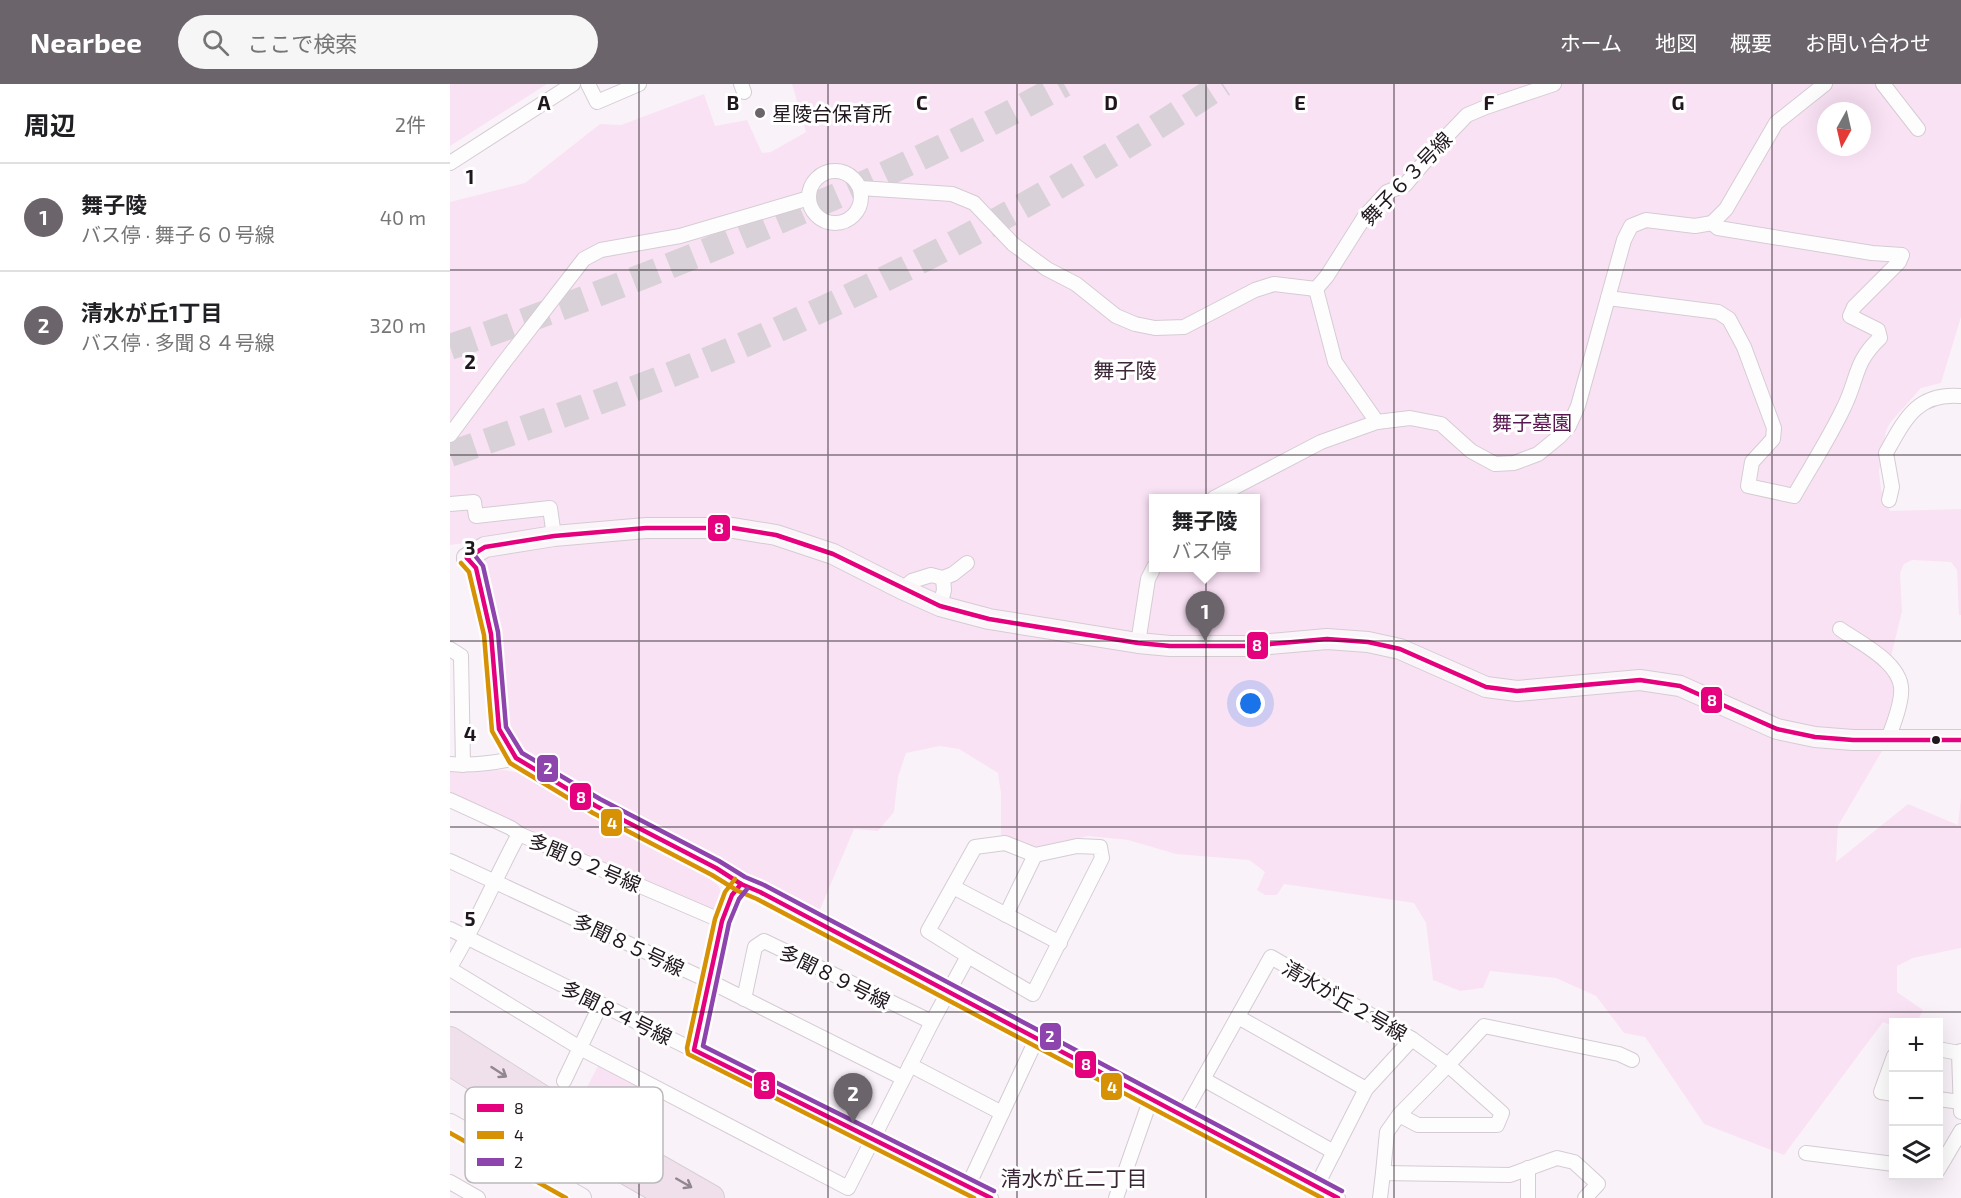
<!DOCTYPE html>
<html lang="ja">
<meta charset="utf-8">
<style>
:root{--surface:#fff;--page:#f6f6f6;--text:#202124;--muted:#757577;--line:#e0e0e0;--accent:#6c646b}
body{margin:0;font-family:"Exo 2","Noto Sans JP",sans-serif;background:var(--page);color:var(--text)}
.controls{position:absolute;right:18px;bottom:18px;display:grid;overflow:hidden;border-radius:0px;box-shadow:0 6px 24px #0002}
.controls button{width:54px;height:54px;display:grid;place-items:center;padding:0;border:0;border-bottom:2px solid var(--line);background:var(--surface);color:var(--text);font:30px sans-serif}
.compass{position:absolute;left:1367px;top:18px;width:54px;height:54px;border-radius:50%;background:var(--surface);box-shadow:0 6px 24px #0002;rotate:188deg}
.you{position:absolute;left:801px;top:620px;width:21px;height:21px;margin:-15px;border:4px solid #fff;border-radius:50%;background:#1a73e8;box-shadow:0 0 0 9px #1a73e833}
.badge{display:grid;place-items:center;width:39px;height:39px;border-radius:50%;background:var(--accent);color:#fff;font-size:20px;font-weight:700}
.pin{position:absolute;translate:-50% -50px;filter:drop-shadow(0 2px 3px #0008)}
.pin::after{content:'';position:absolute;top:32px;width:21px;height:18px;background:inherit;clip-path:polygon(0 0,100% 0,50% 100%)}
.popup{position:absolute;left:699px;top:410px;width:111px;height:78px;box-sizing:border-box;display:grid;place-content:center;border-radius:0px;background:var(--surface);filter:drop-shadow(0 2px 4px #0005);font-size:20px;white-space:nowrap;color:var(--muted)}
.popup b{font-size:22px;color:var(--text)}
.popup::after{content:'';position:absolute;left:50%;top:100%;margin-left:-12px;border:12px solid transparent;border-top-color:var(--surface)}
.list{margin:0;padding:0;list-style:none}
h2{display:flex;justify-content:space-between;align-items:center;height:78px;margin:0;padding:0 24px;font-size:26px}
h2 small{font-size:20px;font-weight:400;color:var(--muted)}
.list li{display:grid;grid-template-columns:39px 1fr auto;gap:18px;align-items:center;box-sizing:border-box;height:108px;padding:0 24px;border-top:2px solid var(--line)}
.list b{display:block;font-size:22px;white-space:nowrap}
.list p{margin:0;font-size:20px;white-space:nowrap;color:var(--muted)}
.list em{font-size:20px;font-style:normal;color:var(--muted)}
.icon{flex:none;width:33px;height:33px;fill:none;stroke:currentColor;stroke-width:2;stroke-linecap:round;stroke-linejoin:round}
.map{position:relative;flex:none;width:1511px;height:1114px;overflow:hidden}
header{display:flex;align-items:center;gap:36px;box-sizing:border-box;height:84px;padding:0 30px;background:var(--accent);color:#fff}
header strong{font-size:28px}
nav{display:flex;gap:33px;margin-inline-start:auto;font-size:21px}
.search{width:420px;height:54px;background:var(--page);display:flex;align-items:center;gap:15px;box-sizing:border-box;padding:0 21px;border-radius:33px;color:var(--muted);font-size:22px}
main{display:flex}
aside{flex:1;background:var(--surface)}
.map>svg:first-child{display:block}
.green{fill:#fae2f5;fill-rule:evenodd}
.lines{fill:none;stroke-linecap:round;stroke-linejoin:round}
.highway-tunnel{stroke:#d9d1d8;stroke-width:26;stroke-dasharray:26 13;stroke-linecap:butt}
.street-casing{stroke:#d5ccd3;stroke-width:16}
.secondary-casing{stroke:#d5ccd3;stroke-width:22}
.highway-casing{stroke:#d5d0d4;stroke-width:28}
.street{stroke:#fefdfe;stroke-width:14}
.secondary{stroke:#faf5f9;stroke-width:20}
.highway{stroke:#efe0ec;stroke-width:26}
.bus-1-casing{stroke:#fff;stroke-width:9}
.bus-2-casing{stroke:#fff;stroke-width:9}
.bus-3-casing{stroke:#fff;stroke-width:9}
.bus-1{stroke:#e5007d;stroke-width:4.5}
.bus-2{stroke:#d79104;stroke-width:4.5}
.bus-3{stroke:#8e44ad;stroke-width:4.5}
.oneway{stroke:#92868f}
.grid{fill:none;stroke:#20171e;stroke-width:1.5;stroke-opacity:0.55}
.poi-dot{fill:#6c646b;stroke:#fff;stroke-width:2}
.bus-dot{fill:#20171e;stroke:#fff;stroke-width:2}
.labels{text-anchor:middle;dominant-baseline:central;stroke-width:6;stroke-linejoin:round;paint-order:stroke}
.poi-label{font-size:20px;fill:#20171e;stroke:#fff;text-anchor:start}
.street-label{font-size:20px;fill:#20171e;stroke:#fff}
.park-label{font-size:20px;fill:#581750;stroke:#fff}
.neighbourhood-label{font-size:21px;fill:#3b2737;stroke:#fff}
.key{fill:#fff;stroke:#bcb9bc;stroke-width:1.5}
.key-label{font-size:16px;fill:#20171e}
.grid-label{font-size:20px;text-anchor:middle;font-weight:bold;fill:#20171e;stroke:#fff;stroke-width:6;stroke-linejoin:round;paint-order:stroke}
.line-badge{stroke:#fff;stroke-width:2}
.badge-label{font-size:16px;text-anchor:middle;font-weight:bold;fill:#fff}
</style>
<header>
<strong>Nearbee</strong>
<div class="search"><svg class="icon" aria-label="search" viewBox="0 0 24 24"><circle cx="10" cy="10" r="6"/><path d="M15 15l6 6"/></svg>ここで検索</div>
<nav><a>ホーム</a><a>地図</a><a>概要</a><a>お問い合わせ</a></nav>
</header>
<main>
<aside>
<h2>周辺<small>2件</small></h2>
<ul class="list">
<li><span class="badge">1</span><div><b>舞子陵</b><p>バス停 · 舞子６０号線</p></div><em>40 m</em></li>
<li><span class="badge">2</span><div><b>清水が丘1丁目</b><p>バス停 · 多聞８４号線</p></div><em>320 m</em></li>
</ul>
</aside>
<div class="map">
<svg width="1511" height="1114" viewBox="0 0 1511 1114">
<rect width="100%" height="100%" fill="#faf2f9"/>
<g class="green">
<polygon points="0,0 97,0 0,62"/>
<path d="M342 0H1511V233L1491 299 1471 304 1440 339 1436 347 1429 387 1431 405 1440 427 1511 425V531H1509L1507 486 1501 478 1462 476 1454 480 1450 489 1452 527 1441 573 1449 606 1434 652 1413 659 1432 667 1388 742 1386 778 1458 720 1508 741 1511 713V864L1463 874 1447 882V908L1473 926 1467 938H1444L1443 942 1433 938 1334 1071 1254 1040 1195 953 1174 949 1146 912 1106 894 1040 887 1033 904 1010 907 983 896 976 839 964 819 834 800 827 811H815L807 806 815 788 799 776 726 770 678 756 638 752 585 765 551 751V710L548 689 509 665 490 662 456 669 448 693 444 728 428 747 404 745 369 828 257 770 87 676 67 659 57 644 30 457 0 461V118L75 99 150 40 171 41 254 10 265 42 297 36 312 69 321 68 356 48ZM1376 27H1412V63H1376ZM704 414H806V484H704Z"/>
<polygon points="54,686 75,690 238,780 268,801 273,811 268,830 77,749 77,745 0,712 0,687"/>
<polygon points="150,978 192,1002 172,1038 132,1013"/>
</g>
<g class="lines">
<g class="highway-tunnel">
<path d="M0 263C100 229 199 191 298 150 405 105 512 57 614 0"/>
<path d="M0 370C96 337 192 304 286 264 455 191 619 102 773 0"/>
</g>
<g class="street-casing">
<g id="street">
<polyline points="138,0 147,18 189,0"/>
<polyline points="291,0 294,8"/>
<polyline points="1433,0 1468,45"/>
<polyline points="0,79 123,0"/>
<circle cx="385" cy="113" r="26"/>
<polyline points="410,104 502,110 524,119 563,160 597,185 626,200 666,232 685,240 705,244 734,243 805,206 824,200 866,205"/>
<polyline points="866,205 877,192 915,132 937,108 955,101 993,56 1017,31 1036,23 1104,0"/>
<polyline points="866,205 885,278 927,338"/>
<path d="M1158 214 1268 228 1279 235 1294 263 1324 344 1323 355 1302 378 1298 402 1344 412C1361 382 1380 353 1394 323 1408 295 1404 278 1430 254L1428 246 1400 232 1404 223 1449 178 1452 171 1422 169 1268 144 1262 139"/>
<polyline points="0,351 55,277 134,175 151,166 230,152 359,114"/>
<polyline points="764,414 871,358 927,338 960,334 991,340 1021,367 1045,380 1064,379 1088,370 1110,352 1119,342 1128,322 1174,156 1181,142 1196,136 1245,142 1262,139 1276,125 1326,39 1375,0"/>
<path d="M1439 416 1442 403 1436 369C1455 335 1467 308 1511 312"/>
<polyline points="0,420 24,418 26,432 100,424 104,452"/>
<polyline points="452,505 462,497 481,491 493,494 503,490 517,479"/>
<polyline points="490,522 494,506 493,494"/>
<path d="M1390 545C1410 559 1455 580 1451 610 1450 625 1443 641 1438 655"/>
<polyline points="688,559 698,495 704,483"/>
<polyline points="0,565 11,572 13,681"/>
<path d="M0 680C23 682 44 679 66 674"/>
<polyline points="0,716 61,744 69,750 272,837"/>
<polyline points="0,777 259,897 453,994"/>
<polyline points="503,803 610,859"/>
<polyline points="556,831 585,771"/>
<polyline points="0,845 541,1114"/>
<path d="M0 883C26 841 45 794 69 750"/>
<polyline points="0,885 130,964 398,1104 482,938 518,872 478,847 525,763 555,759 585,771 627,762 650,763 652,774 583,910 518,872"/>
<polyline points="294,915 305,863 314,857 482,938"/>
<polyline points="788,933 916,1005"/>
<polyline points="1488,965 1509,969"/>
<polyline points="244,966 272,837 282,811 291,800 310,808 888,1114"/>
<polyline points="1511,967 1509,969 1511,1028"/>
<polyline points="1444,972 1431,1008 1444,1010"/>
<polyline points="460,981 552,1029"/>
<polyline points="753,995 884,1068"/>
<polyline points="114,997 151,920"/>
<polyline points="1488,1015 1511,1018"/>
<polyline points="733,1031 821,873 962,955 998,981 1034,942 1169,970 1182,976"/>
<polyline points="1356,1069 1444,1080"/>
<polyline points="1488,1086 1511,1047"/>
<polyline points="933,1089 937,1048 949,1031 998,981 1052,1029 1047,1041 968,1041 949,1031"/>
<polyline points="0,1098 28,1114"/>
<polyline points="518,1102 587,954"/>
<polyline points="866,1103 916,1005 962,955"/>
<polyline points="666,1114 701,1014"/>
<polyline points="930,1114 933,1089 1060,1091 1107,1074 1124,1078 1148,1100 1135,1114"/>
<polyline points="1078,1114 1078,1084"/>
</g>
</g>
<g class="secondary-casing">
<g id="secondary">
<polyline points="17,474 35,463 104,452 196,444 283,444 326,451 383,470 452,505 490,522 539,535 688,559 720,562 798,562 877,555 918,558 950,565 1036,603 1067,607 1190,596 1230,602 1327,645 1365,653 1403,656 1511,656"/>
<polyline points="17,474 26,484 41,550 49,645 66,674 146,722 266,784 291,800"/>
<polyline points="0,1040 131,1114"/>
</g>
</g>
<g class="highway-casing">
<g id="highway">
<polyline points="0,956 142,1046 261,1114"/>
<polyline points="0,978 134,1063 223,1114"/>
</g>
</g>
<use href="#street" class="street"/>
<use href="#secondary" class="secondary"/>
<use href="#highway" class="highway"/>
<g class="bus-1-casing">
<g id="bus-1">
<polyline points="17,474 35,463 104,452 196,444 283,444 326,451 383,470 490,522 539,535 688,559 720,562 798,562 877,555 918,558 950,565 1036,603 1067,607 1190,596 1230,602 1327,645 1365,653 1403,656 1511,656"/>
<polyline points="17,474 26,484 41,550 49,645 66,674 146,722 266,784 291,800 310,808 888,1114"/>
<polyline points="291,800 282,811 272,837 244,966 541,1114"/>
</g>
</g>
<g class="bus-2-casing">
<g id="bus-2">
<polyline points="11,479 19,488 34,551 42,647 60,679 143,729 262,791 288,807 307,815 872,1114"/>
<polyline points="285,795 275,808 265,835 237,964 238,970 524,1114"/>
<polyline points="0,1049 116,1114"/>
</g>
</g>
<g class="bus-3-casing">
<g id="bus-3">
<polyline points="23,469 33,482 48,548 56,643 72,669 150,715 269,777 295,793 314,801 892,1107"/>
<polyline points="297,805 289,815 279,839 253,962 544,1107"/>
</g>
</g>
<use href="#bus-1" class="bus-1"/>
<use href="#bus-2" class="bus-2"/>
<use href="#bus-3" class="bus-3"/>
</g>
<defs><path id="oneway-shaft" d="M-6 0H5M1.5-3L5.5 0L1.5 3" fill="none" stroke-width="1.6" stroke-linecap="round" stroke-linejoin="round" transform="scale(1.5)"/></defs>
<g class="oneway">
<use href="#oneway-shaft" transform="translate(49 988) rotate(33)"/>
<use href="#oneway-shaft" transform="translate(234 1099) rotate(30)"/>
</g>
<path class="grid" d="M189 0V1114M378 0V1114M567 0V1114M756 0V1114M944 0V1114M1133 0V1114M1322 0V1114M0 186H1511M0 371H1511M0 557H1511M0 743H1511M0 928H1511"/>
<circle class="poi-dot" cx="310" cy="29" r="6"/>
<circle class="bus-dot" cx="1486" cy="656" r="5"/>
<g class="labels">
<g class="poi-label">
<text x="322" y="29">星陵台保育所</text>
</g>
<g class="street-label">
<text transform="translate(956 94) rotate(-46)">舞子６３号線</text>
<text transform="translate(135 778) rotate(23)">多聞９２号線</text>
<text transform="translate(179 860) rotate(25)">多聞８５号線</text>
<text transform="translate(385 892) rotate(26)">多聞８９号線</text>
<text transform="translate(895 916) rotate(30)">清水が丘２号線</text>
<text transform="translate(167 928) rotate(26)">多聞８４号線</text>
</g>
<g class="park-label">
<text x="1082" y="338">舞子墓園</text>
</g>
<g class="neighbourhood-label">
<text x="675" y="285">舞子陵</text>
<text x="624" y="1093">清水が丘二丁目</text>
</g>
</g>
<rect x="15" y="1003" width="198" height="96" rx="9" class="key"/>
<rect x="27" y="1020" width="27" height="8" fill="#e5007d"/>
<rect x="27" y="1047" width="27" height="8" fill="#d79104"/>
<rect x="27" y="1074" width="27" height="8" fill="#8e44ad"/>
<g class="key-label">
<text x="64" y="1030">8</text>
<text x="64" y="1057">4</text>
<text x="64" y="1084">2</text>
</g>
<g class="grid-label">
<text x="94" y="26">A</text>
<text x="283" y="26">B</text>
<text x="472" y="26">C</text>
<text x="661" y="26">D</text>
<text x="850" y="26">E</text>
<text x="1039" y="26">F</text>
<text x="1228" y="26">G</text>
<text x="20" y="100">1</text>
<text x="20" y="285">2</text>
<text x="20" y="471">3</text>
<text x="20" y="657">4</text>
<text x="20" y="842">5</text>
</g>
<g class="line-badge">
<rect x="257" y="430" width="24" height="28" rx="6" fill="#e5007d"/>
<rect x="796" y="547" width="23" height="29" rx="6" fill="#e5007d"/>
<rect x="1250" y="602" width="23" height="28" rx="6" fill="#e5007d"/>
<rect x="86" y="670" width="23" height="29" rx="6" fill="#8e44ad"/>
<rect x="119" y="698" width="23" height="29" rx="6" fill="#e5007d"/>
<rect x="150" y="724" width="23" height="29" rx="6" fill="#d79104"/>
<rect x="589" y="938" width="23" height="29" rx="6" fill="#8e44ad"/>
<rect x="624" y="966" width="23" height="29" rx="6" fill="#e5007d"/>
<rect x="303" y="987" width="23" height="29" rx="6" fill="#e5007d"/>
<rect x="650" y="988" width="23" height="29" rx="6" fill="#d79104"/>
</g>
<g class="badge-label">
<text x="269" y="450">8</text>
<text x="807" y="567">8</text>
<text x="1262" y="622">8</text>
<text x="98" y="690">2</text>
<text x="131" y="719">8</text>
<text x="162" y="745">4</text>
<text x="600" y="958">2</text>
<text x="636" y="986">8</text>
<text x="315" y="1007">8</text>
<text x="662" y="1009">4</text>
</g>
</svg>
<div class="controls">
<button>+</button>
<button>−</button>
<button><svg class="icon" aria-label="layers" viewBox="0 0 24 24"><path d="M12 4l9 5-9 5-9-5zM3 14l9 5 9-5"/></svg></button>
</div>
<svg class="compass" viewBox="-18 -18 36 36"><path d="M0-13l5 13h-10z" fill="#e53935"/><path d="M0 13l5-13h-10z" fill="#757577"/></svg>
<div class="you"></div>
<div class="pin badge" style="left:755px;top:557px">1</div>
<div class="popup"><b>舞子陵</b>バス停</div>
<div class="pin badge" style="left:403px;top:1039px">2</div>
</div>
</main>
